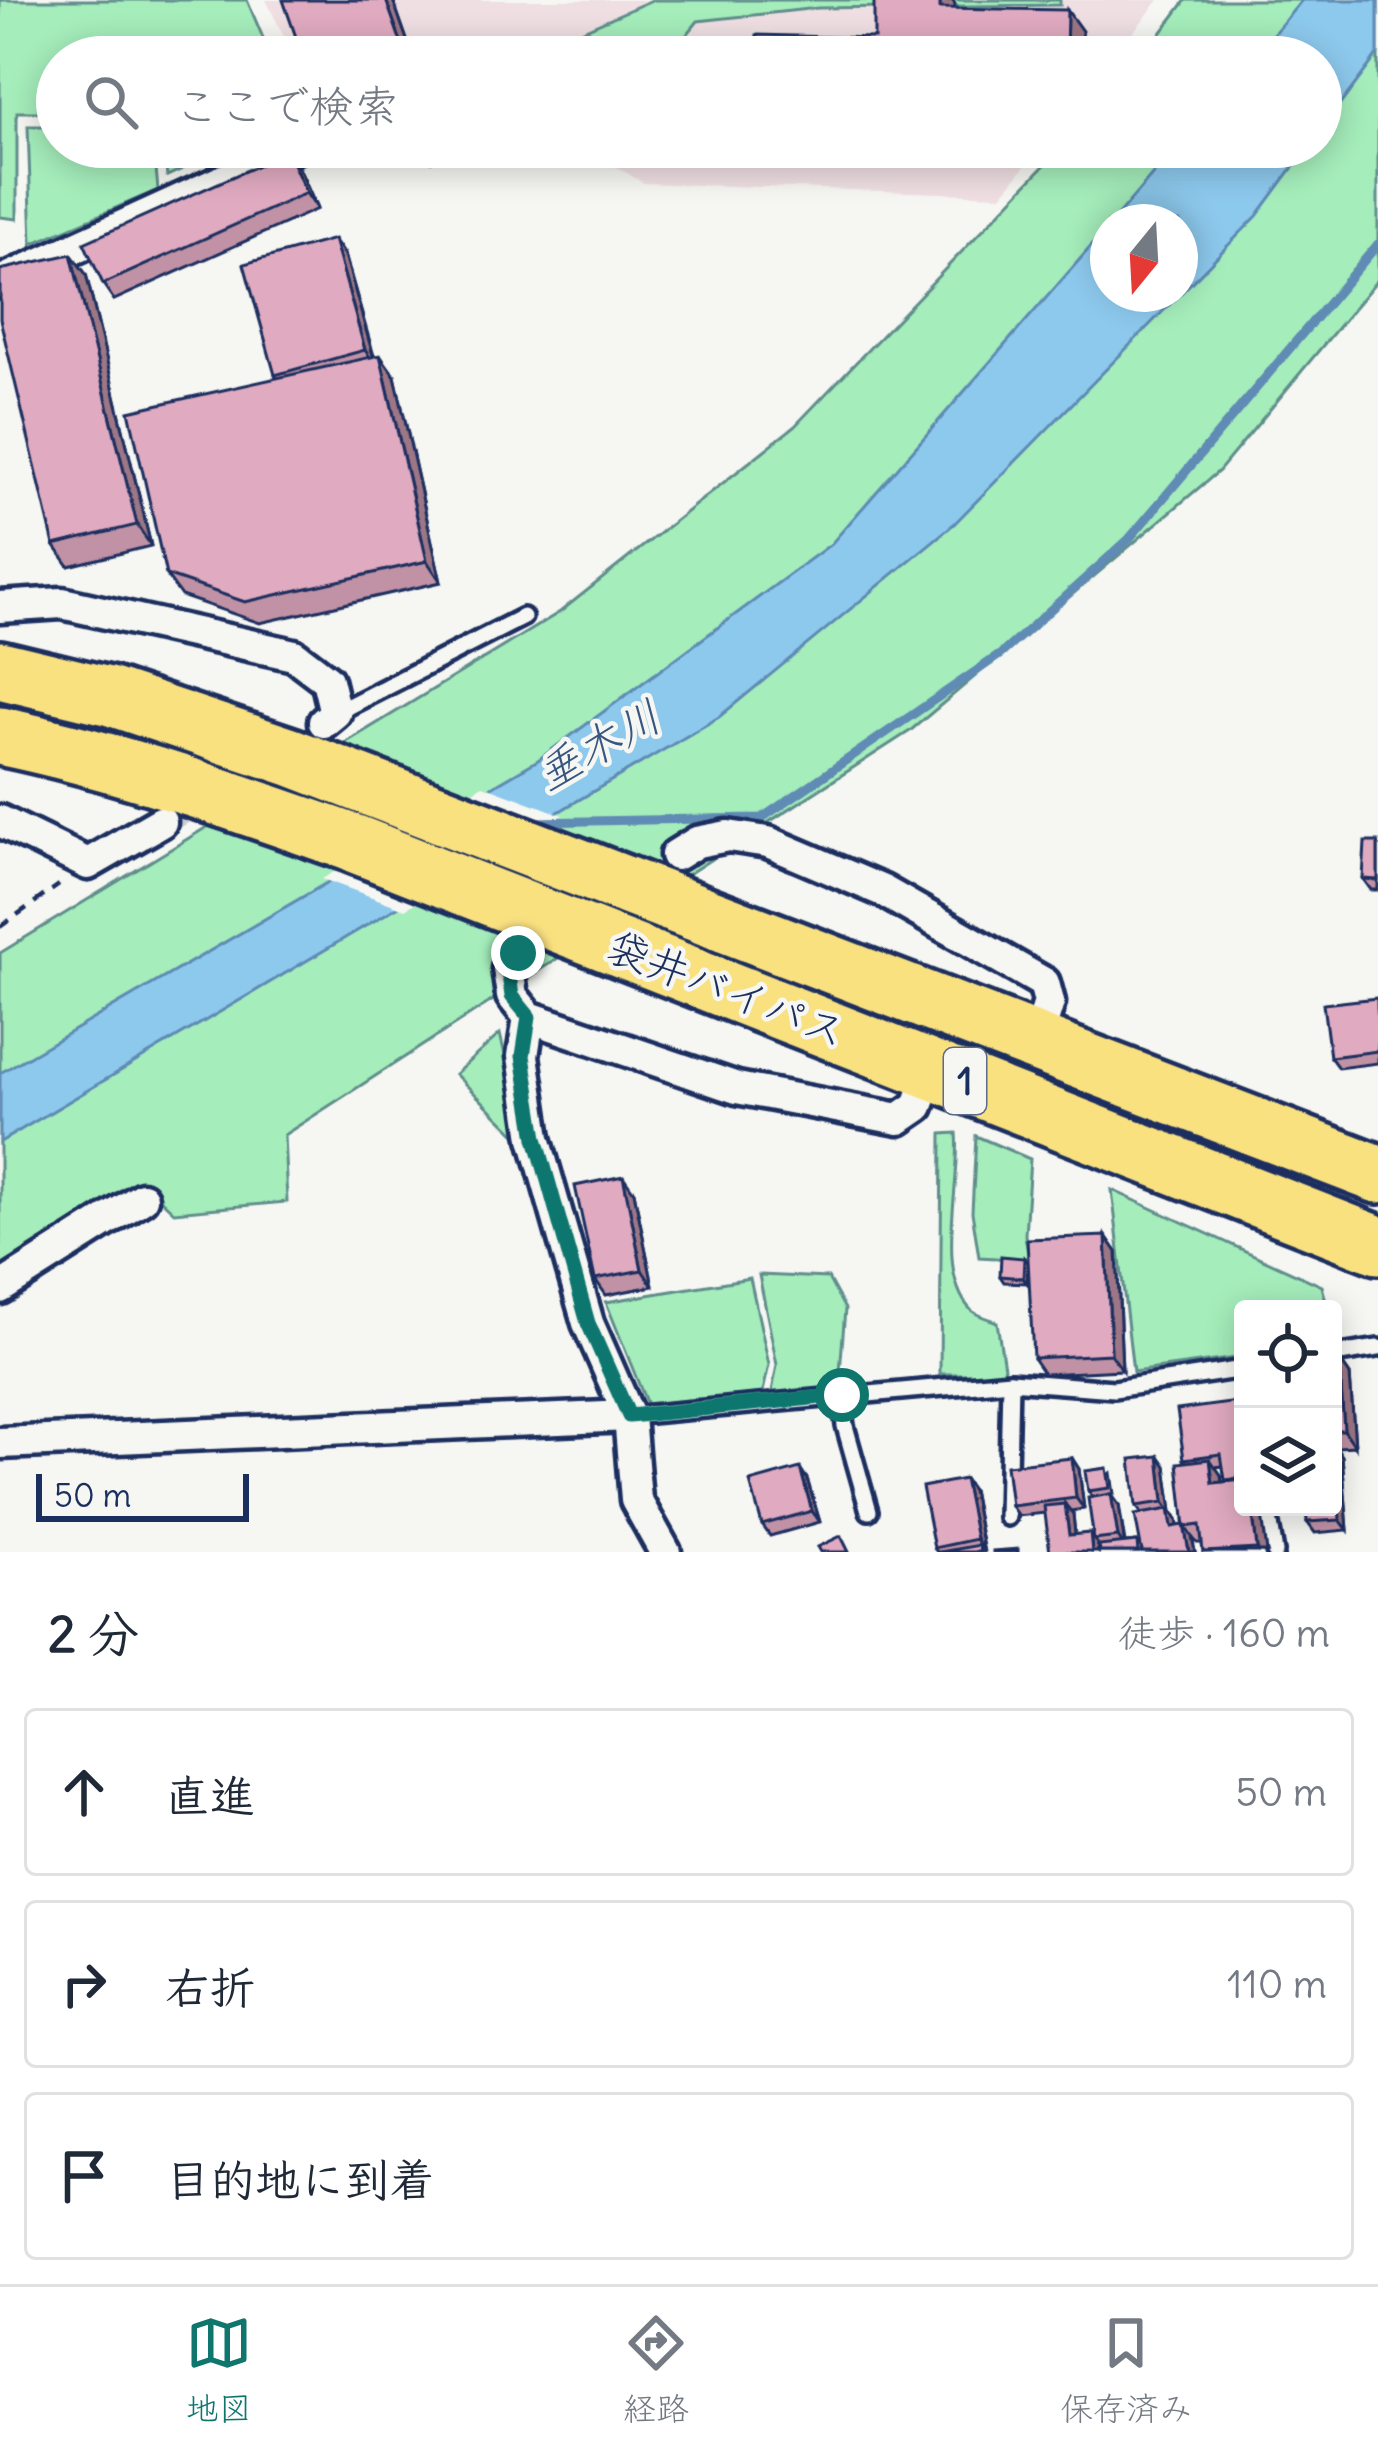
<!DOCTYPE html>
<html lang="ja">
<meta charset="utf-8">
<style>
:root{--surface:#fff;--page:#f2f2f3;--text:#1f2937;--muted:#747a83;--line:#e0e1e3;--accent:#0f766e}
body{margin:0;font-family:Delius,"Klee One",sans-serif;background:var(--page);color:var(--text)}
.controls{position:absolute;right:36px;bottom:36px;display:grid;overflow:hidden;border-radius:12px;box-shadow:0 6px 30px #0003}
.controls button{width:108px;height:108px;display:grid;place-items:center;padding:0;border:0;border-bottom:3px solid var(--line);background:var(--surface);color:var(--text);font:60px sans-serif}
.compass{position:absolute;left:1090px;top:204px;width:108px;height:108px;border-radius:50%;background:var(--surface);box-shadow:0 6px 30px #0003;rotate:198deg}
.scale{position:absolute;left:36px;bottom:30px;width:213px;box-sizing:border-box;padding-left:12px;border:6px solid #1b2f5e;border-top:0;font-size:33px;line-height:42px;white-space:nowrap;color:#1b2f5e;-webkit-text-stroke:9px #f6f6f2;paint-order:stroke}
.stop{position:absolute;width:36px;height:36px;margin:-27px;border:9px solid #0f766e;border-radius:50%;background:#fff}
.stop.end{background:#0f766e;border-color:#fff;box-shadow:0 3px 12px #0008}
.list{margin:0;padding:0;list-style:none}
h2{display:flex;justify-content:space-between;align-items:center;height:156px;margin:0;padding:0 48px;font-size:51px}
h2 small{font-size:39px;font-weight:400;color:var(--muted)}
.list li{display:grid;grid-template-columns:78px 1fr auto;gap:36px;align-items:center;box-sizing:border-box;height:168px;margin:0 24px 24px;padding:0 24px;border:3px solid var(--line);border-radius:12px}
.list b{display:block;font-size:45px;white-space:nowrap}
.list em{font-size:39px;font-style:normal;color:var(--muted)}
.icon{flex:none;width:66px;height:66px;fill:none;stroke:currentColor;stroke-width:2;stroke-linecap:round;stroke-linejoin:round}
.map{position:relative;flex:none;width:1378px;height:1552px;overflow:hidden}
.search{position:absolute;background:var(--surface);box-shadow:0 6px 30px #0003;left:36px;right:36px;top:36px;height:132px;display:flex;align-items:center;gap:30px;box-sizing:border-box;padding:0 42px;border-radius:66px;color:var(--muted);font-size:45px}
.sheet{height:732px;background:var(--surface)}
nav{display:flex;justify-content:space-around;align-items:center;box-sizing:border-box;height:168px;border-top:3px solid var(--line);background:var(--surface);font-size:33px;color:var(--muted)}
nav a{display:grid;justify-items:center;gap:6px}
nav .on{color:var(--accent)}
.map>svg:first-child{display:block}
.built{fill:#efdfe3}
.green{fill:#a5edbb;stroke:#608e8c;stroke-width:3;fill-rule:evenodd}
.water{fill:#8dc9ed;stroke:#5f8bb4;stroke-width:3}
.pier{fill:#f6f6f2}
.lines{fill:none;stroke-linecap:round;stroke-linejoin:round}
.stream{stroke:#5f8bb4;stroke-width:9}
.street-tunnel{stroke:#caced4;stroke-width:30;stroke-dasharray:30 15;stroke-linecap:butt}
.lane-casing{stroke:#1b2f5e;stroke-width:24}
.street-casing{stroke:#1b2f5e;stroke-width:39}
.highway-casing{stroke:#1b2f5e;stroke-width:66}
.path{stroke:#1b2f5e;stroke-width:4.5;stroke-dasharray:12 9;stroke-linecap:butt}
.lane{stroke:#f6f6f2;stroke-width:15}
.street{stroke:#f6f6f2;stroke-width:30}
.highway{stroke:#fae180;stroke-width:57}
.wall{fill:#c192a5;stroke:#1b2f5e;stroke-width:3;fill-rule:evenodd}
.shaded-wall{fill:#9d7786;stroke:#1b2f5e;stroke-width:3}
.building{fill:#e0aac0;stroke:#1b2f5e;stroke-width:3}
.route{stroke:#0f766e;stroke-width:15}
.labels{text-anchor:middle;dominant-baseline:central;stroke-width:9;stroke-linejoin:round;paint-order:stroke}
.shield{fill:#f6f6f2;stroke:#5d6b8a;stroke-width:3}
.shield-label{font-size:39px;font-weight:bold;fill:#1b2f5e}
.street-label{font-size:42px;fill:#1b2f5e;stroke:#f6f6f2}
.water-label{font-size:45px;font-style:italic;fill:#385682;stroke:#f6f6f2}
</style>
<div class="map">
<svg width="1378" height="1552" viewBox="0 0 1378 1552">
<rect width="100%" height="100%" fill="#f6f6f2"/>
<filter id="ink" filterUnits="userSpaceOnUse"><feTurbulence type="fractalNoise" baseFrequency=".00833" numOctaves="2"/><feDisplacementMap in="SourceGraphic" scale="24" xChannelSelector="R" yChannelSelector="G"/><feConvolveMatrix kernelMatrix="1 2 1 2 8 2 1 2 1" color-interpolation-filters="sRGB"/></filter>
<g filter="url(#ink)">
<g class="built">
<polygon points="266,0 1159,0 1113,57 294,57"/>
<polygon points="582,147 1040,147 1002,195 644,183"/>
</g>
<g class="green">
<polygon points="0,0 247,0 271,57 57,57 57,112 17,112 17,219 0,217"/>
<polygon points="652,0 1060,0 1060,5 818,8 698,21 669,57 563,57 549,45"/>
<path d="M1186 0H1378V279L1219 471 910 731 284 1135 287 1202 174 1212 145 1185 0 1286V953L560 612 795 426 1062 147H1321V57H1143ZM1108 222H1180V294H1108Z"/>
<polygon points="28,126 57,126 57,147 154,147 158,190 32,244"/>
<polygon points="163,147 230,147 167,176"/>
<polygon points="500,1034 526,1144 455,1074"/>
<path d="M957 1133C962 1182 934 1271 971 1310 977 1316 990 1319 997 1322L1005 1374H940L942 1134Z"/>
<polygon points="976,1136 1030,1159 1025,1235 1029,1260 979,1257 972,1212"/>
<polygon points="1112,1190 1322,1286 1328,1309 1243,1309 1243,1357 1133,1372"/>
<polygon points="759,1275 828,1278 845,1309 839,1385 771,1397 777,1365"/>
<polygon points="750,1278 769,1365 762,1396 648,1407 606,1302"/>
</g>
<g class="water">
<polygon points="1302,0 1378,0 1378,54 1321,130 1321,57 1254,57"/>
<polygon points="1176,147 1308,147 1257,216 1180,294 1180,222 1112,222"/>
<polygon points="1108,227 1108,294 1180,294 954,524 719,717 0,1142 0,1073 538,760 831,544"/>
</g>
<polygon class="pier" points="483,785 563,815 405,909 322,879"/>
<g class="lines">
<polyline class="stream" points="529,822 762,818 1001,654 1129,539 1378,244"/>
<polyline class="street-tunnel" points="161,822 324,722"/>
<g class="lane-casing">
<g id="lane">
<polyline points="335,713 523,617"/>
<polyline points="1333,1355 1378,1348"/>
<polyline points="841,1395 845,1426 869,1511"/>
<polyline points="629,1416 1010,1381 1114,1389 1243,1369"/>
<polyline points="1267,1507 1275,1552"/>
<polyline points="1007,1517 1010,1381"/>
</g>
</g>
<g class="street-casing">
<g id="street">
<polyline points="0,282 296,147"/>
<polyline points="0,607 62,603 294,655 327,680 335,713 324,722"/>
<polyline points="0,821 88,864 161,822"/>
<polyline points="676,855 697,842 728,836 768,842 883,891 1044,983 1049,1002 1036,1044"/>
<polyline points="518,953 508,968 512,996 529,1017 737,1088 899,1119 918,1106 932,1068"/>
<polyline points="529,1017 523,1056 535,1138 588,1323 629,1416 636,1500 665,1552"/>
<polyline points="0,1288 142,1198"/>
<polyline points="0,1443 629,1416"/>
</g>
</g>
<g class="highway-casing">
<g id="highway">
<polyline points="0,670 108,696 291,757 1378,1174"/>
<path d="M0 736C121 761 237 802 353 843L1378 1245"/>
</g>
</g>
<polyline class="path" points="0,927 59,885"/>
<use href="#lane" class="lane"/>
<use href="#street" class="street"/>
<use href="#highway" class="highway"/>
</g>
<g class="wall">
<polygon points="394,3 413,57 303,57"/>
<polygon points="423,147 459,147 432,161"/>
<polygon points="857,147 961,147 961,151 859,150"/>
<polygon points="288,152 299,168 317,209 114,300 103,284"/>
<polygon points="345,255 374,356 395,376 441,582 260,623 181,596 166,575 277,378 275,375"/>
<polygon points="86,274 151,546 69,566 54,545"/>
<polygon points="1378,842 1378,890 1371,890 1363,879"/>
<polygon points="1378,999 1378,1063 1338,1068 1330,1057"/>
<polygon points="634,1192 653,1286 606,1295 595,1279"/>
<polygon points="1106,1236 1117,1252 1122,1370 1044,1374 1033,1358"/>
<polygon points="1024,1258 1028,1263 1027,1283 1004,1282 1000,1276"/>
<polygon points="1333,1359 1339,1359 1350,1375 1355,1446 1336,1447 1342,1456 1348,1530 1315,1533 1307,1522 1333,1507"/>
<path d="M1243 1410V1507L1267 1552H1203L1202 1543H1197L1192 1537 1195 1552H1100L1097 1544 1098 1552 1045 1513 1018 1516 1011 1506 1072 1458 1079 1469 1084 1509 1070 1511 1073 1514 1075 1535 1094 1540 1092 1497 1088 1491 1111 1473 1114 1494H1111L1119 1505 1125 1543 1137 1542 1141 1547 1142 1514 1136 1506 1159 1456 1166 1466 1172 1512 1177 1520 1178 1526 1184 1525 1186 1462 1184 1459ZM1223 1466 1226 1482H1222L1221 1475 1215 1467Z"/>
<polygon points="807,1479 820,1522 770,1536 762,1525"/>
<polygon points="964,1479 972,1490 984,1552 937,1552 934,1548"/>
</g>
<g class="shaded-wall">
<polygon points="386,0 392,0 394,3 413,57 410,57 402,45"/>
<polygon points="940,0 952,0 955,4 954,28 940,8"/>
<polygon points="1067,10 1082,31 1081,57 1066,57"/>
<polygon points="288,152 299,168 317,209 306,193"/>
<polygon points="334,239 345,255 376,366 365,350"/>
<polygon points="71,254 86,274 151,546 137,525"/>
<polygon points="380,355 395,376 441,582 427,561"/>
<polygon points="623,1176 634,1192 653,1286 642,1270"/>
<polygon points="1106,1236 1117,1252 1122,1370 1111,1354"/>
<polygon points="1024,1258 1028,1263 1027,1283 1023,1278"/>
<polygon points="1339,1359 1350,1375 1355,1446 1344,1430"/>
<polygon points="1335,1445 1342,1456 1348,1530 1340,1520"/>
<polygon points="1159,1456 1166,1466 1172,1512 1177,1520 1180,1538 1172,1527 1169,1510 1164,1502"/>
<polygon points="1072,1458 1079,1469 1084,1509 1076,1498"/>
<polygon points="1210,1459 1221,1475 1224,1499 1213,1483"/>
<polygon points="800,1468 807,1479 820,1522 812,1511"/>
<polygon points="964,1479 972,1490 983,1550 976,1539"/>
<polygon points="1111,1494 1119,1505 1125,1548 1118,1537"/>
<polygon points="1065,1504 1073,1514 1076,1546 1069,1535"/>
<polygon points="1252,1507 1261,1507 1267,1552 1259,1552 1257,1549"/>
<polygon points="1184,1525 1192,1537 1195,1552 1189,1552"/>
<polygon points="1090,1533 1097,1544 1098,1552 1092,1552"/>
</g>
<g class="building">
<polygon points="283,0 386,0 402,45 370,57 329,57 327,50 303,57"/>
<polygon points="874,0 940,0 940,8 1067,10 1066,57 756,57 757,35 874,38"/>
<polygon points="288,152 306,193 103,284 84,243"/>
<polygon points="334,239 365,350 275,375 244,264"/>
<polygon points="71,254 137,525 54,545 0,319 0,270"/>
<polygon points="380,355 427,561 245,602 166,575 129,411"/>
<polygon points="1365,842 1378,842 1378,880 1363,879"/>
<polygon points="1377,998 1378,1051 1330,1057 1323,1004"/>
<polygon points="623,1176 642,1270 595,1279 575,1186"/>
<polygon points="1106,1236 1111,1354 1033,1358 1027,1239"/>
<polygon points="1001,1256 1024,1258 1023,1278 1000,1276"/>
<polygon points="1333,1359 1339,1359 1344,1430 1333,1430"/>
<polygon points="1238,1402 1243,1438 1243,1478 1225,1480 1221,1454 1184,1459 1177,1410"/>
<polygon points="1333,1445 1335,1445 1340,1520 1307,1522 1306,1507 1333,1507"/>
<polygon points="1159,1456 1164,1502 1136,1506 1131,1459"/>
<polygon points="1072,1458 1076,1498 1011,1506 1006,1465"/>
<polygon points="1210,1459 1213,1483 1243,1480 1243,1507 1252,1507 1257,1549 1203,1552 1200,1525 1185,1527 1178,1463"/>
<polygon points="800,1468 812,1511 762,1525 750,1482"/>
<polygon points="1107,1468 1110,1488 1088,1491 1085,1471"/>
<polygon points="964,1479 976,1539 934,1548 922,1487"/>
<polygon points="1111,1494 1118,1537 1094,1540 1088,1498"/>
<polygon points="1065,1504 1069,1535 1090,1533 1092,1552 1050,1552 1044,1506"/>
<polygon points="1169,1509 1172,1527 1184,1525 1189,1552 1142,1552 1135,1515"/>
<polygon points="841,1536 849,1552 821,1552 818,1547"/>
<polygon points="1137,1542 1138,1552 1100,1552 1099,1546"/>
<polygon points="979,1545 980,1552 940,1552"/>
<polygon points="1018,1549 1018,1552 993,1552 993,1551"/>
</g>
</g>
<g class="lines" filter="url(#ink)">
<polyline class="route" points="518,953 508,968 512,996 529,1017 523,1056 536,1138 588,1323 629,1416 842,1395"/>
</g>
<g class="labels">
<rect class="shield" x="944" y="1048" width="42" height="66" rx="9"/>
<g class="shield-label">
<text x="965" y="1081">1</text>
</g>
<g class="street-label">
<text transform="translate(727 989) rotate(21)">袋井バイパス</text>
</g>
<g class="water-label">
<text transform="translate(598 745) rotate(-29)">垂木川</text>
</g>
</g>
</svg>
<div class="controls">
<button><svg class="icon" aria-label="locate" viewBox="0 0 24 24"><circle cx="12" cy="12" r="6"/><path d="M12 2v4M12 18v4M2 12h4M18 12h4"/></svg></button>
<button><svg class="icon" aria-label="layers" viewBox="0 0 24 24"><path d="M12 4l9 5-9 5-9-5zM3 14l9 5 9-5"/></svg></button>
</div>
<svg class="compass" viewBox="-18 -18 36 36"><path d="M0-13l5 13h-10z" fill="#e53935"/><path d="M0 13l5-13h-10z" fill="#747a83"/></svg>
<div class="scale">50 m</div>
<div class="stop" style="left:842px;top:1395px"></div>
<div class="stop end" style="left:518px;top:953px"></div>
<div class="search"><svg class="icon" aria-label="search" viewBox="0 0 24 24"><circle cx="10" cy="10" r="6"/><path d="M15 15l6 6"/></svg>ここで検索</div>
</div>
<section class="sheet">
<h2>2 分<small>徒歩 · 160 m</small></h2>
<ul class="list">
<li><svg class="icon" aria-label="ahead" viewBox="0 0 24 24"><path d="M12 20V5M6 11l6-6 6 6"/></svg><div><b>直進</b></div><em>50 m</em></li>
<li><svg class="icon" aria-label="right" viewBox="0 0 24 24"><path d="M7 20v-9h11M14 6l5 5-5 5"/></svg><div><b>右折</b></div><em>110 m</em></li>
<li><svg class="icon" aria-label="arrive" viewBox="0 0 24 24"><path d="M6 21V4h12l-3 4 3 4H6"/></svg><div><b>目的地に到着</b></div></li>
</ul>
</section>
<nav>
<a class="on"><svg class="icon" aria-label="map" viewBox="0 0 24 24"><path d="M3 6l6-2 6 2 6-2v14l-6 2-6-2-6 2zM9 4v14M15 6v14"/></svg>地図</a>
<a><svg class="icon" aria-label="directions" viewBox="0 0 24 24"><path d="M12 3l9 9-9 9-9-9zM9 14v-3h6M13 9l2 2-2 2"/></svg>経路</a>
<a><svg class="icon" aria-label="saved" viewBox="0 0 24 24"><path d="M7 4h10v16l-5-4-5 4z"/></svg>保存済み</a>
</nav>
